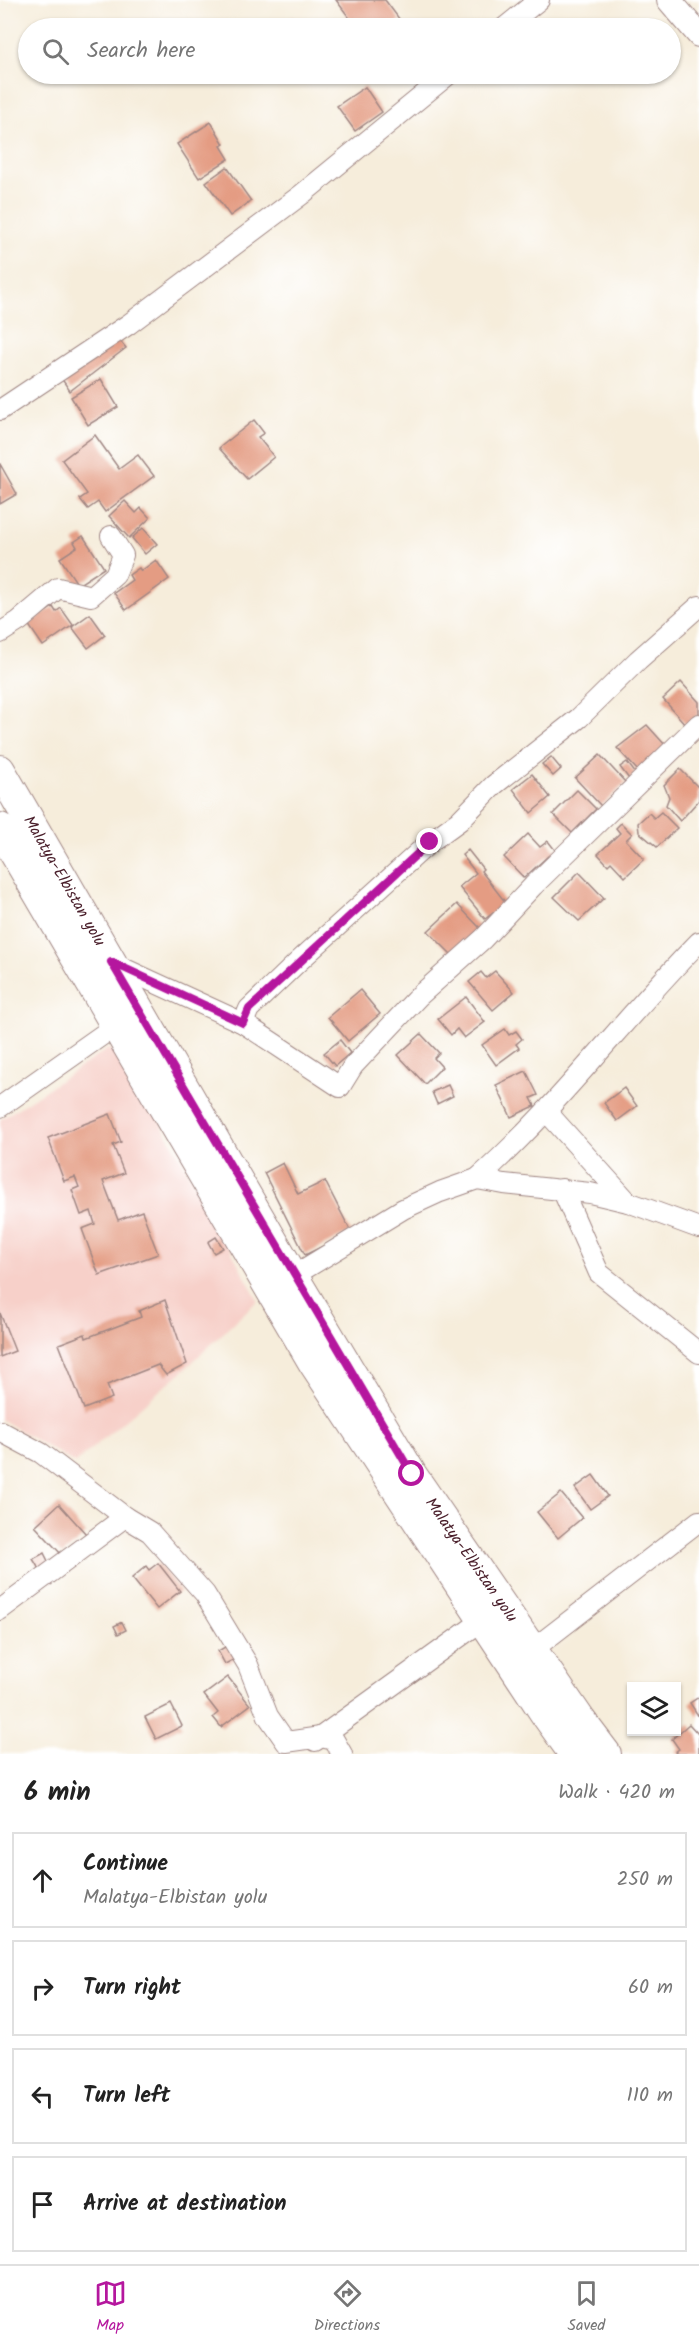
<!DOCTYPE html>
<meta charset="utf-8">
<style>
:root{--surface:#fff;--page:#f2f2f2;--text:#222;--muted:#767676;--line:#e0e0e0;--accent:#b5179e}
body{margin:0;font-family:Kalam,sans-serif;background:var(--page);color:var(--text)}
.controls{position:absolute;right:18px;bottom:18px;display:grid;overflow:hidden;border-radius:0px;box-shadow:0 2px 4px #0004}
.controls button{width:54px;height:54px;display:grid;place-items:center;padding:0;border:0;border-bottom:2px solid var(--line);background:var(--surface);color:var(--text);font:30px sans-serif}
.stop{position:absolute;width:18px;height:18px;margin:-14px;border:4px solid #b5179e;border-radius:50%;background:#fff}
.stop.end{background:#b5179e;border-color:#fff;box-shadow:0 2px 6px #0008}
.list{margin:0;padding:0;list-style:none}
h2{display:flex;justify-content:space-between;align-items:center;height:78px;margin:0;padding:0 24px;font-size:26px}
h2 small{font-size:20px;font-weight:400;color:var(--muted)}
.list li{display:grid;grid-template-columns:39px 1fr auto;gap:18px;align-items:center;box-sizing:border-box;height:96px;margin:0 12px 12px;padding:0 12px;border:2px solid var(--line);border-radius:0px}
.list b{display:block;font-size:22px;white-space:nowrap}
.list p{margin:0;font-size:20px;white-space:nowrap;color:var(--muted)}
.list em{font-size:20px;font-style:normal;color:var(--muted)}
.icon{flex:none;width:33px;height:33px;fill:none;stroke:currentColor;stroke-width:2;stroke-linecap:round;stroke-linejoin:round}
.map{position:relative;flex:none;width:699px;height:1754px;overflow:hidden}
.search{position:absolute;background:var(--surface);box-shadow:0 2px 4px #0004;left:18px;right:18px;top:18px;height:66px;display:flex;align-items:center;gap:15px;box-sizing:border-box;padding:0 21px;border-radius:33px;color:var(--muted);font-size:22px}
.sheet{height:510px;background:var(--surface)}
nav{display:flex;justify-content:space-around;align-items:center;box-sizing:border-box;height:84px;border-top:2px solid var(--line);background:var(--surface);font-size:16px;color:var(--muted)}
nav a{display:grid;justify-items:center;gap:3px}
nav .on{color:var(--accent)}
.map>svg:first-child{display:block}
.built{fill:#f7d0c9}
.building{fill:#e49c83}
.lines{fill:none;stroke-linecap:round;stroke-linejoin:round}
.minor-casing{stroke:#a08683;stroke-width:22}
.tertiary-casing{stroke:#a08683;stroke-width:26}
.primary-casing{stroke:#a08683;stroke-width:32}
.minor{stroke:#fff;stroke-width:20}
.tertiary{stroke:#fff;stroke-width:24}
.primary{stroke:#fff;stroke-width:30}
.route{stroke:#b5179e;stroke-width:8}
.labels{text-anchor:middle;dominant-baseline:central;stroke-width:4.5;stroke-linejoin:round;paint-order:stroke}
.street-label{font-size:16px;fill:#4a1f2b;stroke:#fff}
</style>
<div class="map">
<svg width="699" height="1754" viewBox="0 0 699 1754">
<rect width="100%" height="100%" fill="#fff"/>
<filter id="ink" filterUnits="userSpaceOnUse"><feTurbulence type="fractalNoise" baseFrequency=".0167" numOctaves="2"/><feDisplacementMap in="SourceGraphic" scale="12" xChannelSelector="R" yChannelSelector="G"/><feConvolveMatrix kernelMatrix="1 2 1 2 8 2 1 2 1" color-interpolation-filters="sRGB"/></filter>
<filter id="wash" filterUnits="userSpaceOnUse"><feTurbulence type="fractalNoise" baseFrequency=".008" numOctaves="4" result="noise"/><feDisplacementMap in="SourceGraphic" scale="24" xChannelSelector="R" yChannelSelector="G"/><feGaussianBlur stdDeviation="1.35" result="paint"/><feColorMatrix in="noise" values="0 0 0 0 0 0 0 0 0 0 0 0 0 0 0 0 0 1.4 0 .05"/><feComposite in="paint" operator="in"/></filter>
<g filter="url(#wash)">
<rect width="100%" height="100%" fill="#f6eddb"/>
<polygon class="built" points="108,1049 123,1054 258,1300 186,1368 75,1463 0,1419 0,1120"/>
<g id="blocks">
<g class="building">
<polygon points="336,0 385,0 400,20 389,28 357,28"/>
<polygon points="293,17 301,28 276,28"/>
<polygon points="308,74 327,74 314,82"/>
<polygon points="391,74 413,74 403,81 398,75 395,78"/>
<polygon points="365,87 382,112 355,131 337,106"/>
<polygon points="211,122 224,144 221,146 229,159 199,178 177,144"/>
<polygon points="227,167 251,201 230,216 206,182"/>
<polygon points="116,336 126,348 70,391 61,378"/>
<polygon points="101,379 118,407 88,425 71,397"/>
<polygon points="254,420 264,433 258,437 274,457 247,479 219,448"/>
<polygon points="95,435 119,469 138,455 154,476 105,512 98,502 88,509 80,499 87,494 62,460"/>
<polygon points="0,464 17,494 0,504"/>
<polygon points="125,501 136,513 141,508 150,518 129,538 109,516"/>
<polygon points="143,528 157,544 145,554 132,538"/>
<polygon points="83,536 104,568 78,585 60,558 77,547 74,542"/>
<polygon points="156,560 169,579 126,610 114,593 132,580 129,575 139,568 141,571"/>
<polygon points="53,607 56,612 61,608 73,625 43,646 28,624"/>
<polygon points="90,614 105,635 88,648 72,627"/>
<polygon points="681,682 699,702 699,714 686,725 663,699"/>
<polygon points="647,725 666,746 638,771 617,748"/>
<polygon points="600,755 626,783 601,806 575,778"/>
<polygon points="551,757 561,769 553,776 542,764"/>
<polygon points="627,762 636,774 629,779 620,767"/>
<polygon points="680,769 699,788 699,800 680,821 666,805 669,797 664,785"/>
<polygon points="532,774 550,797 531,813 513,789"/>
<polygon points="577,790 596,809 572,833 553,814"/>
<polygon points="661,812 677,828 657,847 639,832 638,823 649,813 654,818"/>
<polygon points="621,823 632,834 626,840 644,859 625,877 611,862 608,865 598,854 620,833 616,828"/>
<polygon points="528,834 540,847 548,841 559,855 552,860 548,856 524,878 504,857"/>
<polygon points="468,850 483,869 481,871 506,903 485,919 459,887 476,873 462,855"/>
<polygon points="579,872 604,898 579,921 554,897"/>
<polygon points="457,904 480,928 452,955 428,931"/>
<polygon points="495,971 514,992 493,1010 469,982 481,972 486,978"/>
<polygon points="360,990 380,1014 348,1041 328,1017"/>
<polygon points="466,997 485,1022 464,1038 457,1029 451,1035 438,1019"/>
<polygon points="505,1029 509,1035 516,1031 522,1039 516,1044 519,1048 496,1065 482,1045"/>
<polygon points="421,1034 439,1053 434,1058 442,1067 425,1084 398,1055"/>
<polygon points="340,1040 350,1053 335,1066 324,1053"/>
<polygon points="526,1071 538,1095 531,1098 535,1106 511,1117 496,1085"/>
<polygon points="448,1085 453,1096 437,1104 432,1092"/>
<polygon points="624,1088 637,1106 617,1121 604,1103"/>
<polygon points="110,1114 121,1142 113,1145 124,1173 103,1181 118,1220 142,1211 158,1254 99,1275 82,1229 95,1224 91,1211 81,1215 72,1190 79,1187 75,1177 64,1181 48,1138"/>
<polygon points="283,1163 298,1194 325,1181 351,1232 305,1255 264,1173"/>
<polygon points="216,1237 223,1248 214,1253 208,1242"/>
<polygon points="165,1300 187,1364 166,1375 158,1365 107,1385 112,1398 84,1409 59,1344 85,1334 86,1338 141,1317 139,1311"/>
<polygon points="0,1313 15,1351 0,1357"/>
<polygon points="593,1475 608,1496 590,1509 575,1488"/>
<polygon points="561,1493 582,1518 558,1538 537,1512"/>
<polygon points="59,1504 86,1534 62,1555 35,1526"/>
<polygon points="44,1553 49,1563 39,1569 33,1559"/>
<polygon points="158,1563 180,1591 157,1609 132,1578 146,1566 149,1570"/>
<polygon points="122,1622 126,1630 118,1634 114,1626"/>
<polygon points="232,1643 239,1657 225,1664 218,1651"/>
<polygon points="228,1677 250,1705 221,1727 213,1717 218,1713 204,1695"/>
<polygon points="699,1697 699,1717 690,1703"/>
<polygon points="171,1704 182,1726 156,1739 145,1717"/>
<polygon points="689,1724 699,1735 699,1754 677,1754 675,1752 679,1749 672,1739"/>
</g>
</g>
</g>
<g filter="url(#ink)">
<use href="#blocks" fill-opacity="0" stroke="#a08683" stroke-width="1.5"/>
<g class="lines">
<g class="minor-casing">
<g id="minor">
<polyline points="504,28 539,0"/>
<polyline points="0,410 129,324 301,195 449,74"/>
<polyline points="0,633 19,621 58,588 91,596 115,575 123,555 111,536"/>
<polyline points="112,963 243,1023 340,1087 353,1066 419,996 483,939 533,886 699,724"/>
<polyline points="243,1023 249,1009 299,961 430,842 459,821 494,785 579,718 638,660 699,606"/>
<polyline points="0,1107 115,1026"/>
<polyline points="546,1111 628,1202"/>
<path d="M477 1179C558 1107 623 1019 699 942"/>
<polyline points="562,1189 599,1273 699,1353"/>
<polyline points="293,1276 403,1209 440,1192 477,1179 504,1184 590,1193 628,1202 699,1228"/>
<polyline points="0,1431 41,1453 125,1517 0,1610"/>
<polyline points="125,1517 150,1532 205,1594 248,1665 268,1716 286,1742 321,1737 334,1740 342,1754"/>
<polyline points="532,1650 699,1521"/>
<polyline points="315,1741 483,1620"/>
</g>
</g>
<g class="tertiary-casing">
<polyline id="tertiary" points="669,0 699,35"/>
</g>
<g class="primary-casing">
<g id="primary">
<polyline points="0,770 293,1276 412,1475 581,1721 606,1754"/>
<polyline points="0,828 313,1362 544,1712 574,1754"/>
</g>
</g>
<use href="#minor" class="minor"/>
<use href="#tertiary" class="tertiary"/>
<use href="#primary" class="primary"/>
</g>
</g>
<g class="lines" filter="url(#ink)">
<polyline class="route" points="412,1474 111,962 243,1023 249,1009 430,842"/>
</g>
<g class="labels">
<g class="street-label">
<text transform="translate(64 881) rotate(60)">Malatya-Elbistan yolu</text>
<text transform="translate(471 1560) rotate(55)">Malatya-Elbistan yolu</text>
</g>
</g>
</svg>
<div class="controls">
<button><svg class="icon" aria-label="layers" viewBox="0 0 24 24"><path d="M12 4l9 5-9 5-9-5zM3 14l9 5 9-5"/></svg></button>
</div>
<div class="stop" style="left:412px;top:1474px"></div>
<div class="stop end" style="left:430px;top:842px"></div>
<div class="search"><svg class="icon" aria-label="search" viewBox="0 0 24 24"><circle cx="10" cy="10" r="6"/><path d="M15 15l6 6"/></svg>Search here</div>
</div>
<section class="sheet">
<h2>6 min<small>Walk · 420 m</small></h2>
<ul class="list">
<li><svg class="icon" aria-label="ahead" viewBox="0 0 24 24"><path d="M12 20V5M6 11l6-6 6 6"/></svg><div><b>Continue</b><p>Malatya-Elbistan yolu</p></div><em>250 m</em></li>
<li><svg class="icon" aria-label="right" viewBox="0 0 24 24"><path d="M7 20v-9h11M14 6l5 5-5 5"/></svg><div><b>Turn right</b></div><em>60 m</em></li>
<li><svg class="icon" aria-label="left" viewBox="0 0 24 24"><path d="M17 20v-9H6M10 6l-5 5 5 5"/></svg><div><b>Turn left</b></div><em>110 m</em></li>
<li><svg class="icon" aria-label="arrive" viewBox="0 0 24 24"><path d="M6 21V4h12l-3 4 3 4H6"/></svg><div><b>Arrive at destination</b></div></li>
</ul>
</section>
<nav>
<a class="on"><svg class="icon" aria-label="map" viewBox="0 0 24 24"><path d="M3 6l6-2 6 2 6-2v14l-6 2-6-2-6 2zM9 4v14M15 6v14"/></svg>Map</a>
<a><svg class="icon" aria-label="directions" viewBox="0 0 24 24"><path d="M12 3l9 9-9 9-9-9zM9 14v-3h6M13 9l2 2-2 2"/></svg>Directions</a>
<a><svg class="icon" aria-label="saved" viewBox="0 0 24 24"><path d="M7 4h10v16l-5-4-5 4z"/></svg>Saved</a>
</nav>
